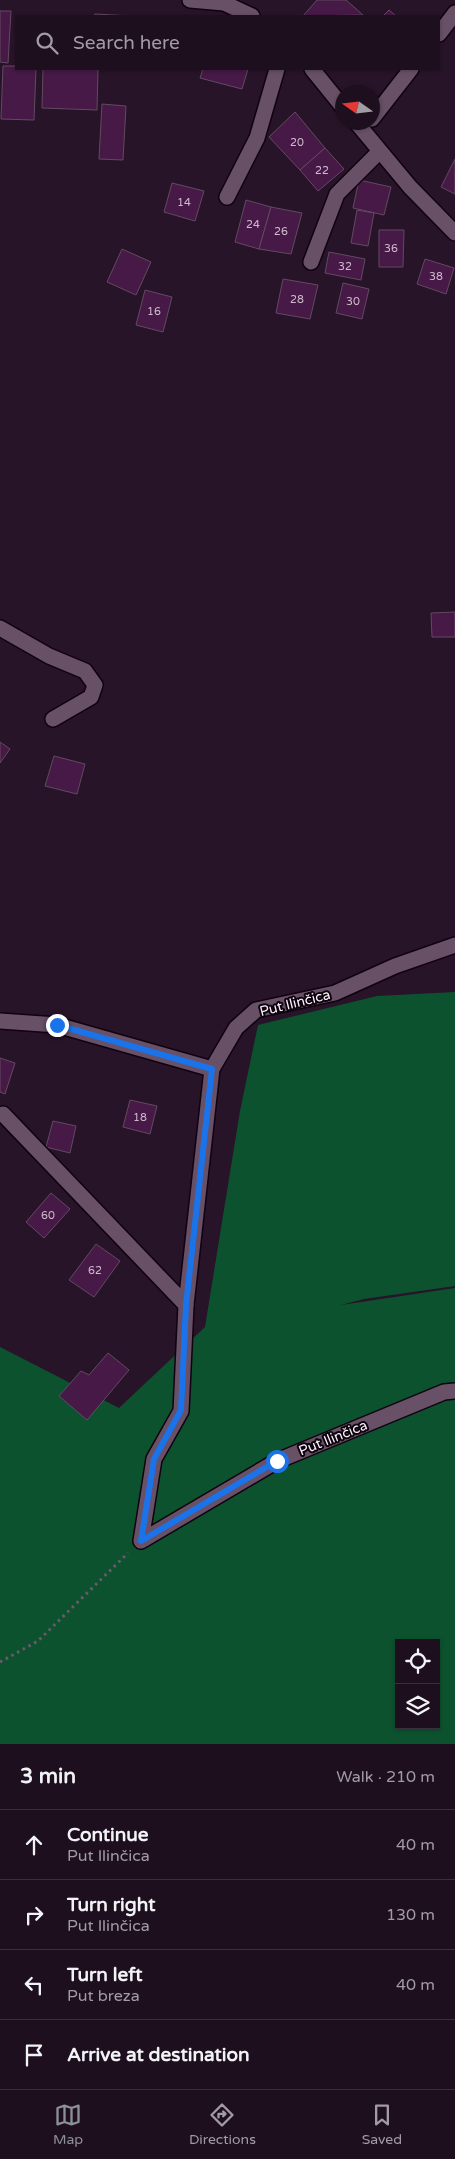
<!DOCTYPE html>
<meta charset="utf-8">
<style>
:root{--surface:#1e0f1e;--page:#261827;--text:#f1f3f6;--muted:#a19ca4;--line:#3c2f3c;--accent:#8c9099}
body{margin:0;font-family:"Varela Round",sans-serif;background:var(--page);color:var(--text)}
.controls{position:absolute;right:15px;bottom:15px;display:grid;overflow:hidden;border-radius:0px;box-shadow:0 1px 4px #0004}
.controls button{width:45px;height:45px;display:grid;place-items:center;padding:0;border:0;border-bottom:1px solid var(--line);background:var(--surface);color:var(--text);font:25px sans-serif}
.compass{position:absolute;left:335px;top:85px;width:45px;height:45px;border-radius:50%;background:var(--surface);box-shadow:0 1px 4px #0004;rotate:284deg}
.stop{position:absolute;width:15px;height:15px;margin:-11px;border:4px solid #1a73e8;border-radius:50%;background:#fff}
.stop.end{background:#1a73e8;border-color:#fff;box-shadow:0 1px 5px #0008}
.list{margin:0;padding:0;list-style:none}
h2{display:flex;justify-content:space-between;align-items:center;height:65px;margin:0;padding:0 20px;font-size:21px}
h2 small{font-size:16px;font-weight:400;color:var(--muted)}
.list li{display:grid;grid-template-columns:32px 1fr auto;gap:15px;align-items:center;box-sizing:border-box;height:70px;padding:0 20px;border-top:1px solid var(--line)}
.list b{display:block;font-size:19px;white-space:nowrap}
.list p{margin:0;font-size:16px;white-space:nowrap;color:var(--muted)}
.list em{font-size:16px;font-style:normal;color:var(--muted)}
.icon{flex:none;width:28px;height:28px;fill:none;stroke:currentColor;stroke-width:2;stroke-linecap:round;stroke-linejoin:round}
.map{position:relative;flex:none;width:455px;height:1744px;overflow:hidden}
.search{position:absolute;background:var(--surface);box-shadow:0 1px 4px #0004;left:15px;right:15px;top:15px;height:55px;display:flex;align-items:center;gap:12px;box-sizing:border-box;padding:0 18px;border-radius:0px;color:var(--muted);font-size:19px}
.sheet{height:345px;background:var(--surface)}
nav{display:flex;justify-content:space-around;align-items:center;box-sizing:border-box;height:70px;border-top:1px solid var(--line);background:var(--surface);font-size:14px;color:var(--muted)}
nav a{display:grid;justify-items:center;gap:2px}
nav .on{color:var(--accent)}
.map>svg:first-child{display:block}
.green{fill:#0c522f;fill-rule:evenodd}
.building{fill:#461946;stroke:#624a61}
.lines{fill:none;stroke-linecap:round;stroke-linejoin:round}
.street-casing{stroke:#100210;stroke-width:18}
.path{stroke:#6c5a6c;stroke-width:3;stroke-dasharray:2.5 4;stroke-linecap:butt}
.street{stroke:#685067;stroke-width:15}
.route{stroke:#1a73e8;stroke-width:6}
.labels{text-anchor:middle;dominant-baseline:central;stroke-width:4;stroke-linejoin:round;paint-order:stroke}
.number-label{font-size:11px;fill:#d0bacf}
.street-label{font-size:14px;fill:#feeffd;stroke:#0c040c}
</style>
<div class="map">
<svg width="455" height="1744" viewBox="0 0 455 1744">
<rect width="100%" height="100%" fill="#281428"/>
<path class="green" d="M455 992V1286L364 1299 341 1305 455 1288V1744H0V1347L119 1408 205 1327 240 1111 258 1025 377 996ZM399 1643H436V1725H399Z"/>
<g class="building">
<polygon points="317,0 346,0 363,15 303,16"/>
<polygon points="389,10 396,16 383,16"/>
<polygon points="0,11 11,11 8,63 0,62"/>
<polygon points="95,14 132,16 94,16"/>
<polygon points="3,66 16,66 16,69 36,69 34,120 1,119"/>
<polygon points="43,69 98,69 97,110 42,108"/>
<polygon points="203,69 248,69 242,89 200,78"/>
<polygon points="102,104 126,106 123,160 99,159"/>
<polygon points="295,112 325,148 300,170 269,137"/>
<polygon points="325,148 344,169 318,191 300,170"/>
<polygon points="455,159 455,194 441,187"/>
<polygon points="359,180 391,187 384,215 353,208"/>
<polygon points="172,183 204,191 195,221 164,212"/>
<polygon points="246,200 271,207 259,249 235,242"/>
<polygon points="271,207 302,213 291,254 259,249"/>
<polygon points="357,210 374,213 368,246 351,243"/>
<polygon points="379,230 404,230 403,267 379,267"/>
<polygon points="122,249 151,262 136,295 107,282"/>
<polygon points="329,252 365,259 361,280 325,273"/>
<polygon points="425,259 454,268 446,294 417,284"/>
<polygon points="283,279 318,285 310,319 276,313"/>
<polygon points="343,283 369,289 362,319 336,313"/>
<polygon points="145,290 172,297 163,332 136,325"/>
<polygon points="455,612 455,637 432,637 431,613"/>
<polygon points="0,742 10,749 0,763"/>
<polygon points="54,756 85,764 77,794 45,786"/>
<polygon points="0,1058 15,1063 5,1094 0,1092"/>
<polygon points="130,1100 157,1106 150,1134 123,1127"/>
<polygon points="53,1121 76,1126 70,1153 46,1147"/>
<polygon points="51,1193 70,1209 44,1238 26,1222"/>
<polygon points="96,1244 120,1261 94,1297 69,1280"/>
<polygon points="108,1353 129,1370 87,1420 59,1396 81,1371 89,1375"/>
</g>
<g class="lines">
<g class="street-casing">
<g id="street">
<polyline points="190,0 224,3 252,16"/>
<polyline points="439,34 455,13"/>
<polyline points="312,69 342,106"/>
<polyline points="372,119 411,69"/>
<polyline points="356,122 410,187 455,233"/>
<polyline points="227,197 257,138 277,69"/>
<polyline points="311,262 337,194 379,152"/>
<polyline points="0,628 49,656 85,671 95,685 91,697 53,719"/>
<polyline points="455,945 395,966 335,993 256,1010 236,1028 212,1069 186,1305 181,1411 154,1459 141,1541 277,1461 444,1392 455,1391"/>
<polyline points="0,1021 57,1025 212,1069"/>
<polyline points="3,1114 186,1305"/>
</g>
</g>
<polyline class="path" points="0,1662 38,1641 128,1553"/>
<use href="#street" class="street"/>
</g>
<g class="lines">
<polyline class="route" points="57,1025 212,1069 186,1305 181,1410 154,1459 141,1541 277,1461"/>
</g>
<g class="labels">
<g class="number-label">
<text x="297" y="142">20</text>
<text x="322" y="170">22</text>
<text x="184" y="202">14</text>
<text x="253" y="224">24</text>
<text x="281" y="231">26</text>
<text x="391" y="248">36</text>
<text x="345" y="266">32</text>
<text x="436" y="276">38</text>
<text x="297" y="299">28</text>
<text x="353" y="301">30</text>
<text x="154" y="311">16</text>
<text x="140" y="1117">18</text>
<text x="48" y="1215">60</text>
<text x="95" y="1270">62</text>
</g>
<g class="street-label">
<text transform="translate(295 1003) rotate(-14)">Put Ilinčica</text>
<text transform="translate(333 1438) rotate(-22)">Put Ilinčica</text>
</g>
</g>
</svg>
<div class="controls">
<button><svg class="icon" aria-label="locate" viewBox="0 0 24 24"><circle cx="12" cy="12" r="6"/><path d="M12 2v4M12 18v4M2 12h4M18 12h4"/></svg></button>
<button><svg class="icon" aria-label="layers" viewBox="0 0 24 24"><path d="M12 4l9 5-9 5-9-5zM3 14l9 5 9-5"/></svg></button>
</div>
<svg class="compass" viewBox="-18 -18 36 36"><path d="M0-13l5 13h-10z" fill="#e53935"/><path d="M0 13l5-13h-10z" fill="#a19ca4"/></svg>
<div class="stop" style="left:277px;top:1461px"></div>
<div class="stop end" style="left:57px;top:1025px"></div>
<div class="search"><svg class="icon" aria-label="search" viewBox="0 0 24 24"><circle cx="10" cy="10" r="6"/><path d="M15 15l6 6"/></svg>Search here</div>
</div>
<section class="sheet">
<h2>3 min<small>Walk · 210 m</small></h2>
<ul class="list">
<li><svg class="icon" aria-label="ahead" viewBox="0 0 24 24"><path d="M12 20V5M6 11l6-6 6 6"/></svg><div><b>Continue</b><p>Put Ilinčica</p></div><em>40 m</em></li>
<li><svg class="icon" aria-label="right" viewBox="0 0 24 24"><path d="M7 20v-9h11M14 6l5 5-5 5"/></svg><div><b>Turn right</b><p>Put Ilinčica</p></div><em>130 m</em></li>
<li><svg class="icon" aria-label="left" viewBox="0 0 24 24"><path d="M17 20v-9H6M10 6l-5 5 5 5"/></svg><div><b>Turn left</b><p>Put breza</p></div><em>40 m</em></li>
<li><svg class="icon" aria-label="arrive" viewBox="0 0 24 24"><path d="M6 21V4h12l-3 4 3 4H6"/></svg><div><b>Arrive at destination</b></div></li>
</ul>
</section>
<nav>
<a class="on"><svg class="icon" aria-label="map" viewBox="0 0 24 24"><path d="M3 6l6-2 6 2 6-2v14l-6 2-6-2-6 2zM9 4v14M15 6v14"/></svg>Map</a>
<a><svg class="icon" aria-label="directions" viewBox="0 0 24 24"><path d="M12 3l9 9-9 9-9-9zM9 14v-3h6M13 9l2 2-2 2"/></svg>Directions</a>
<a><svg class="icon" aria-label="saved" viewBox="0 0 24 24"><path d="M7 4h10v16l-5-4-5 4z"/></svg>Saved</a>
</nav>
